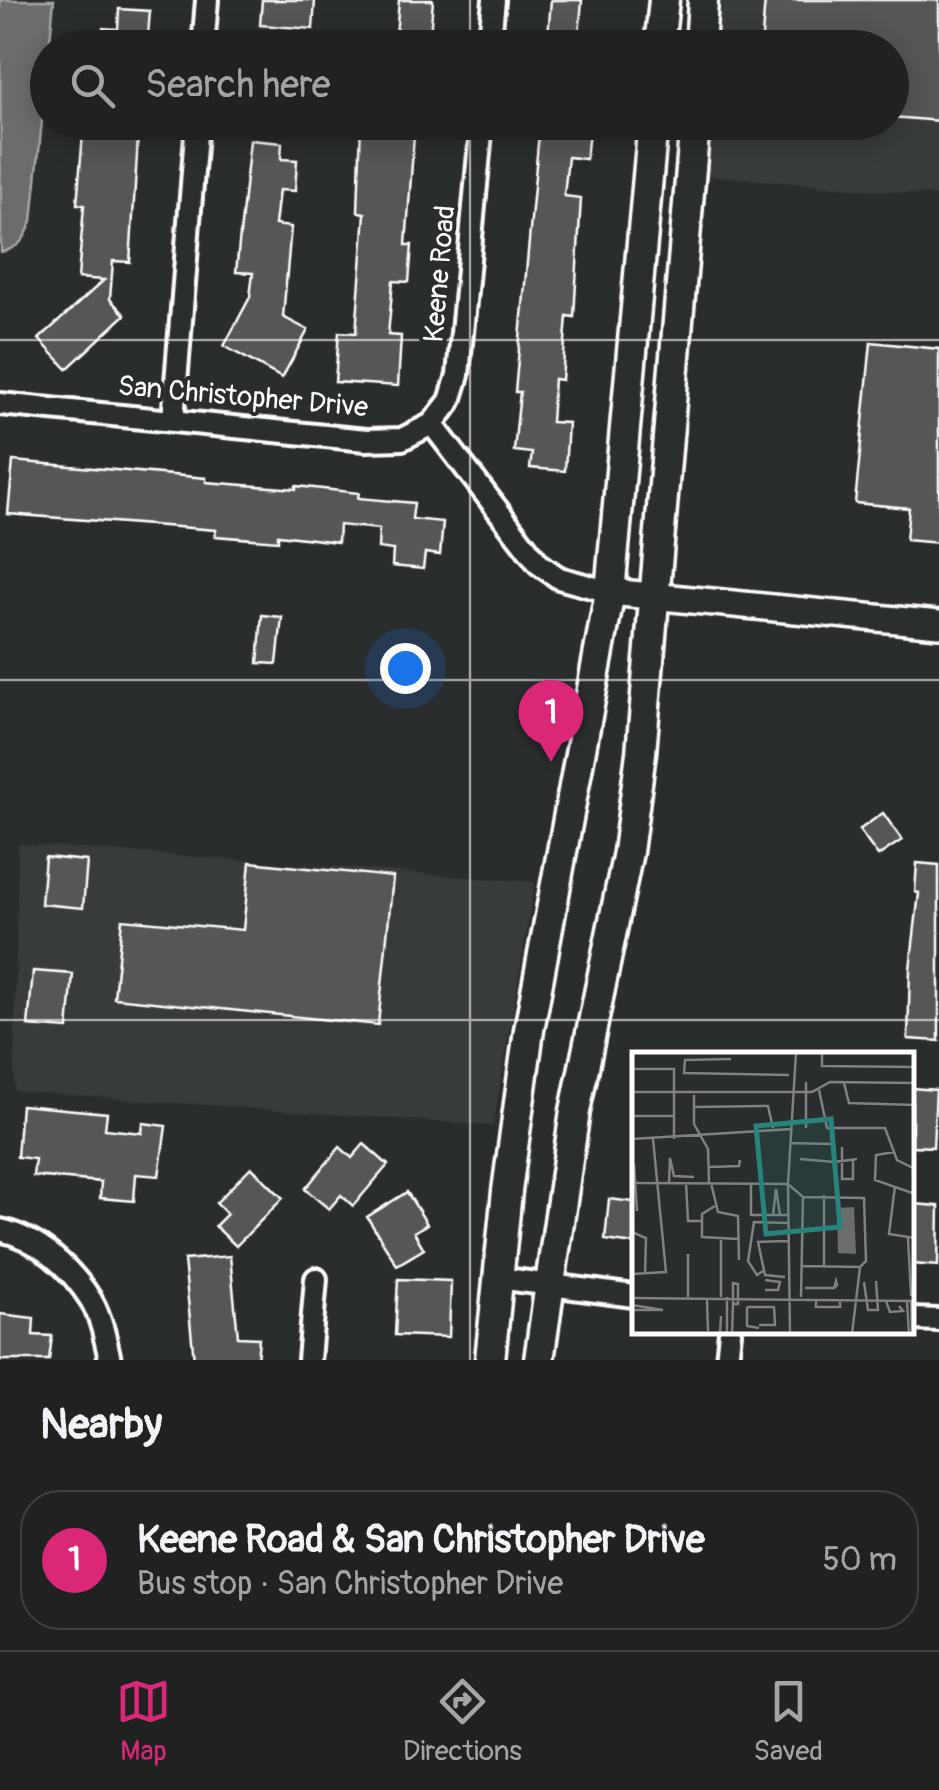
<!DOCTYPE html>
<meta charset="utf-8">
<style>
:root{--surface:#202222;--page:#2d2f2f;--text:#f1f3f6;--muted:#a2a4a5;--line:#3d3f40;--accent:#db2777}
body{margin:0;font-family:Pangolin,sans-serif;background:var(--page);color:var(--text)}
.you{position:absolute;left:405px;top:668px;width:35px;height:35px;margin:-25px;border:8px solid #fff;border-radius:50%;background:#1a73e8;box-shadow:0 0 0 15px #1a73e833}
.badge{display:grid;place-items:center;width:65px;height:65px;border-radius:50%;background:var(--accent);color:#fff;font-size:32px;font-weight:700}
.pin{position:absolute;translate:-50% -82px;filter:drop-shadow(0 2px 5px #0008)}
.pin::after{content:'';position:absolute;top:52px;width:35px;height:30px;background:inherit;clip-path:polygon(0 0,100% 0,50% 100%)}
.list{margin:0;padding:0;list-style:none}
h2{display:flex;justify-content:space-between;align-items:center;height:130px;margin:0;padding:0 40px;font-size:42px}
h2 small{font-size:32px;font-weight:400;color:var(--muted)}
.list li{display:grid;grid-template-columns:65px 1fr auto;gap:30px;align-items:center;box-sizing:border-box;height:140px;margin:0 20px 20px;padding:0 20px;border:2px solid var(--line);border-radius:40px}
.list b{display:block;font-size:38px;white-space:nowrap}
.list p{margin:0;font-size:32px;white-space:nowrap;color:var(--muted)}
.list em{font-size:32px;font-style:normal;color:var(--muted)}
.icon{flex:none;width:55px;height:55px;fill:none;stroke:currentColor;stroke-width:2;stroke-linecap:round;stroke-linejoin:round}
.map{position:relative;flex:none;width:939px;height:1360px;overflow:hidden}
.search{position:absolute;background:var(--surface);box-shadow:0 5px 25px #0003;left:30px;right:30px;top:30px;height:110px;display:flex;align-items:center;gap:25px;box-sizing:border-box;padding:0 35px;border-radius:55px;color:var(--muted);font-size:38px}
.sheet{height:290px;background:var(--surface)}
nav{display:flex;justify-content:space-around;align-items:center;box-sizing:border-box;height:140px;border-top:2px solid var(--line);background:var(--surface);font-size:28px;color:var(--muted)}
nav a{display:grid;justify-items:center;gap:5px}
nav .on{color:var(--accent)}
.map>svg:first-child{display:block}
.built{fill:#373a3b}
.water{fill:#6a6c6d;stroke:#a6a7a7;stroke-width:2.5}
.building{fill:#555758;stroke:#fff;stroke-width:2.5}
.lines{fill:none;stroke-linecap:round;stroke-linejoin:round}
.minor-casing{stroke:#fff;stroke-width:28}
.tertiary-casing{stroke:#fff;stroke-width:32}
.secondary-casing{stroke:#fff;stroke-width:35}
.minor{stroke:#2a2d2e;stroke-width:20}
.tertiary{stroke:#2a2d2e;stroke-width:25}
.secondary{stroke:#2a2d2e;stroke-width:28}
.grid{fill:none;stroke:#fff;stroke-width:2.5;stroke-opacity:0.55}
.labels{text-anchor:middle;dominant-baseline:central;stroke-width:8;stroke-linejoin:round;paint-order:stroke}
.street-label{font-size:28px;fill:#fff;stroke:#2a2d2e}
.inset-road{fill:none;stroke:#7f8182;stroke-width:2.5}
.view{fill:#27847c;fill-opacity:0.15;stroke:#27847c;stroke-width:5}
.inset-edge{fill:none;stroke:#fff;stroke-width:5}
</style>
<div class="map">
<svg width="939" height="1360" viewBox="0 0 939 1360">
<rect width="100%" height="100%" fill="#2a2d2e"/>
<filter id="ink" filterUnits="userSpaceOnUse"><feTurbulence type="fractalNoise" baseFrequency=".01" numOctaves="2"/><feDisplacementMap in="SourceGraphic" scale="20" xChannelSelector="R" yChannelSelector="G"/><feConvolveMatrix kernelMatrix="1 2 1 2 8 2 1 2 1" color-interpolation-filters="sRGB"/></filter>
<g filter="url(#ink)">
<g class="built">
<polygon points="721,0 939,0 939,196 703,175 709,123 892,122 892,48 716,47"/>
<polygon points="18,844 535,882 493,1126 14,1091"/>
</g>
<path class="water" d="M0 0H54L32 221C25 239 20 248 1 252Z"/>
<g class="building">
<polygon points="262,0 315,0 313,29 260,25"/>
<polygon points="399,0 433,0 429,48 395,48"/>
<polygon points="551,0 582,0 578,48 547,48"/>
<polygon points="765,0 939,0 939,121 892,117 892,48 761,48"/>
<polygon points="119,9 150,11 147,48 101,48 103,28 118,29"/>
<polygon points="84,122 138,122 137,155 130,262 113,261 110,299 125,315 67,369 39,339 104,280 78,278 84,205 77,204"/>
<polygon points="361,122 415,122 406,245 412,245 409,282 393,281 388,335 401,336 398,386 335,382 339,332 356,333 365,213 358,212"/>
<polygon points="540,122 590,122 586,159 568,157 564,196 581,198 574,317 567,316 562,380 554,379 551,422 568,423 565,471 530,468 532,453 514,451 520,392 515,392"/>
<polygon points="250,140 282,143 281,159 297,160 295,191 279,190 275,225 291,227 283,317 308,330 282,378 224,346 250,297 253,273 236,272"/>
<polygon points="871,342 939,349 939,543 906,540 909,508 855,503"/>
<polygon points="13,461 206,478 206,482 296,489 296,486 359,493 358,498 414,503 412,519 443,522 440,555 425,553 423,569 392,566 393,550 378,548 379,529 339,525 338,542 278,535 278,541 215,536 216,530 8,514"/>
<polygon points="262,615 282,617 277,664 258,663"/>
<polygon points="883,813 902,840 878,856 859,830"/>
<polygon points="45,857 87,861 83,908 41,904"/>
<polygon points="250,862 393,877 378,1025 114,998 122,919 243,930"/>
<polygon points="917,863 939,865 939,1041 908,1039 910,969 919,893 915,892"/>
<polygon points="33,971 73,974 68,1029 28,1026"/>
<polygon points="912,1088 936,1090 933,1147 912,1146"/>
<polygon points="21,1105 107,1113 105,1129 142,1133 143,1123 166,1126 159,1176 136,1174 134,1201 100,1198 101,1182 33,1176 35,1159 17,1157"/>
<polygon points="364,1144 388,1165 353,1206 341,1195 329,1209 305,1189 340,1147 352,1158"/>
<polygon points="251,1167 283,1198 236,1246 215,1226 227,1214 216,1203"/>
<polygon points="407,1192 427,1224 414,1232 424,1249 397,1265 367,1217"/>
<polygon points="609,1199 634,1202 634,1244 605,1240"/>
<polygon points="912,1204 939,1206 938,1266 912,1264"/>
<polygon points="230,1256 238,1337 259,1338 257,1360 194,1360 184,1260"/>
<polygon points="398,1279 451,1281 449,1337 395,1335"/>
<polygon points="0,1314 34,1318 33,1335 52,1336 49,1360 0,1360"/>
</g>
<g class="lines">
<g class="minor-casing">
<g id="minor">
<polyline points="203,48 207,0"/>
<polyline points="489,48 494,0"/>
<polyline points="0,404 366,440 402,439 432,424 539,564 559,578 610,592"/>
<polyline points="173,420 197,122"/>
<polyline points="432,424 450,401 458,375 482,122"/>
<path d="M0 1230C38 1238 71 1268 91 1300 101 1317 106 1341 110 1360"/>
<polyline points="498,1278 634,1296"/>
<polyline points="912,1319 939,1320"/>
<polyline points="309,1360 316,1279"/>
<polyline points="727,1360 730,1332"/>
</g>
</g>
<g class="tertiary-casing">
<polyline id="tertiary" points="610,592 939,624"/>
</g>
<g class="secondary-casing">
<g id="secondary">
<polyline points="659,48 664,0"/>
<polyline points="700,48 703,0"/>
<polyline points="490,1360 507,1191 529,1030 610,592 653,122"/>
<polyline points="539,1360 575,1111 628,852 641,753 695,122"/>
</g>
</g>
<use href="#minor" class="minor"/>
<use href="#tertiary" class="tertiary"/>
<use href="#secondary" class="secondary"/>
</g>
</g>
<path class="grid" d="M470 0V48M470 122V1360M0 340H939M0 680H939M0 1020H939"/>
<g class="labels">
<g class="street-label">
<text transform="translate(440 274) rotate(-85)">Keene Road</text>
<text transform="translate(243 397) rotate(5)">San Christopher Drive</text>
</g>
</g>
<g transform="translate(632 1052)">
<rect width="282" height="282" fill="#2a2d2e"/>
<path d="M222 155 224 202 206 201 205 156Z" fill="#6a6c6d"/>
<path class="inset-road" d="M190 1V14L283 15M99 7 53 8 52 21 157 23M0 17H42V87M174 30V76M212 31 217 51 283 53M187 38 195 76H253L265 108 283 117M0 40H180L198 30 283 31M62 43V72L76 97 77 131M62 55 136 54 141 76M0 64H42M0 87 160 77M158 91 200 92 202 110 225 107M210 95V127H221V108M262 100 244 103 243 128 283 142M168 107 202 110M2 112 5 159M77 115 107 114 108 108M0 131 156 132 171 145 232 146 234 209 228 215 220 282M37 131 38 106 42 124 62 125M54 131 56 169H69M79 131 86 160 106 164 107 208M119 132V163H156M263 134 257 182 283 186M192 143V214M83 154 70 162V185L106 187M141 163 144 137 148 163M0 180 14 186 13 222M276 186 279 244M56 202V245M169 214 228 215M131 219 125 223 116 209 122 170 156 171M0 222 34 220 21 87M153 225 133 223 126 190 156 189M133 228 148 230 146 238H133M232 230 236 258H246L244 229M101 231 106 232V252H101ZM173 236H202L204 229 205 233 202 236M89 245V188M169 245 171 145M0 246 283 249M75 248 76 279M184 248V255H208V248M254 249 258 260 271 259 267 254M275 249 277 282M279 249 280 282M0 253 31 258H0M115 255H142L143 273H127M115 255V274L127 276M89 264 88 281H95V245M100 282 101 252M158 282 156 132 164 1"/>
<path class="view" d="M199 67 208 175 134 182 124 74Z"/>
<rect width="282" height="282" class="inset-edge"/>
</g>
</svg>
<div class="you"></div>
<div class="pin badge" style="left:551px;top:762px">1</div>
<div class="search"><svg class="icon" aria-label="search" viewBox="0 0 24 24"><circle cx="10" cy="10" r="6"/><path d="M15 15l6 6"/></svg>Search here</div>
</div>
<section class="sheet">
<h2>Nearby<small></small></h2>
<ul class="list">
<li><span class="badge">1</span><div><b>Keene Road &amp; San Christopher Drive</b><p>Bus stop · San Christopher Drive</p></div><em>50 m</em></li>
</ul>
</section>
<nav>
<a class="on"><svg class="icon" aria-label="map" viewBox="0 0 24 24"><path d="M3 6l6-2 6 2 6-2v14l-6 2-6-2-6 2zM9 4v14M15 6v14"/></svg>Map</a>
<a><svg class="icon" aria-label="directions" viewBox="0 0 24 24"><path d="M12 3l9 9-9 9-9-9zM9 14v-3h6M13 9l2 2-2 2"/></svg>Directions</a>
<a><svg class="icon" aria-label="saved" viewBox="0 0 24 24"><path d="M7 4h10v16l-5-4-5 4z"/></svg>Saved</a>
</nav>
